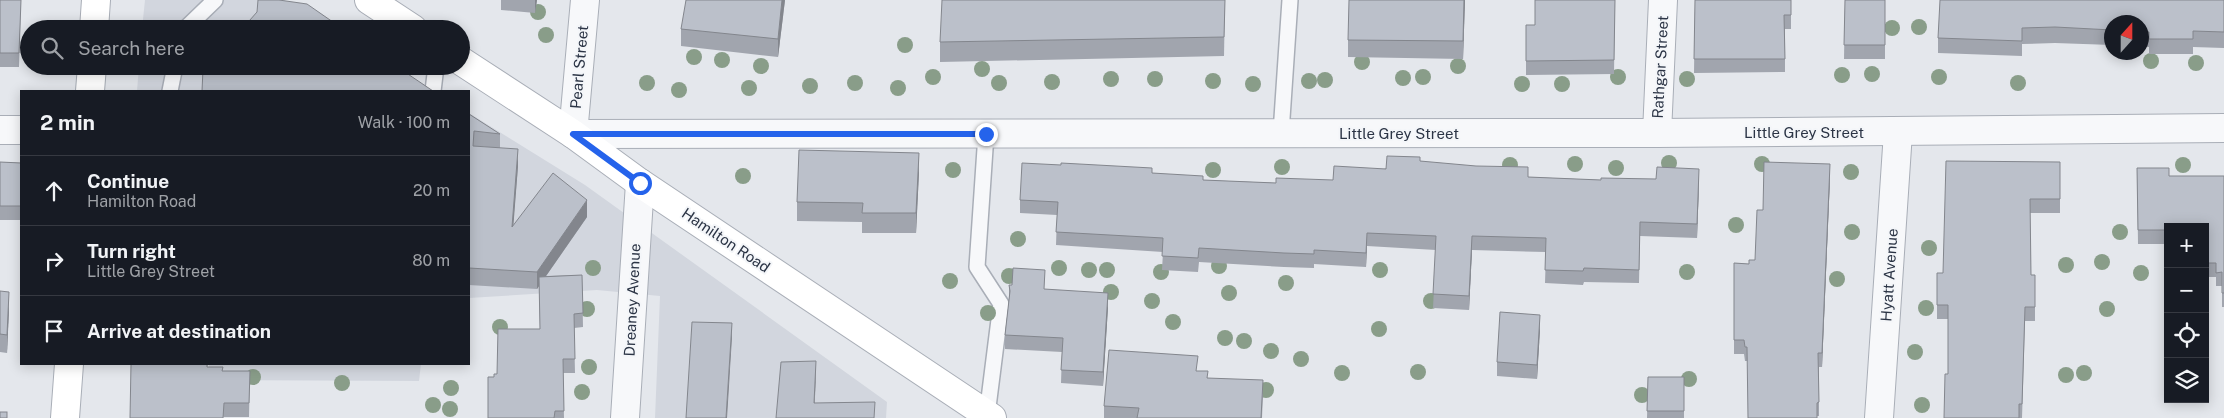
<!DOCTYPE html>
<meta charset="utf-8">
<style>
:root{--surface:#171b24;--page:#20242c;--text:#f1f3f6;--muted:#9ea1a6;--line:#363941}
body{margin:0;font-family:"Public Sans",sans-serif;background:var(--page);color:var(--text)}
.controls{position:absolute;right:15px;bottom:15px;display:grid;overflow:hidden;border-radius:0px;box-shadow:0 2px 12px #0003}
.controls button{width:45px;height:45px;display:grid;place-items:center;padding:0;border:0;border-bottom:1px solid var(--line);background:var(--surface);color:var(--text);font:25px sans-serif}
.compass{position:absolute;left:2104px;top:15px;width:45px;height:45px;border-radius:50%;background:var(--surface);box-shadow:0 2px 12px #0003;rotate:21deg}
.stop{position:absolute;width:15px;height:15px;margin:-11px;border:4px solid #2563eb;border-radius:50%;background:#fff}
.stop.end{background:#2563eb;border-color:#fff;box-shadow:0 1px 5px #0008}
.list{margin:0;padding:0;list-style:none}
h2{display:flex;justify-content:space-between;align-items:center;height:65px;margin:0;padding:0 20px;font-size:21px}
h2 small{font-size:16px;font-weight:400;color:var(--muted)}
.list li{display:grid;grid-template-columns:32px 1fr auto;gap:15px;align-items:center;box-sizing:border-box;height:70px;padding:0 20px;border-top:1px solid var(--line)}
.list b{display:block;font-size:19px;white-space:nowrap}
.list p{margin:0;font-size:16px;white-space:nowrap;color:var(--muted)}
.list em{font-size:16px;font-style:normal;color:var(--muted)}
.icon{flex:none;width:28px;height:28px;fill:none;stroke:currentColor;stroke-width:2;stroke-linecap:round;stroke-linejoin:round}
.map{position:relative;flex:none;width:2224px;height:418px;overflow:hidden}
.search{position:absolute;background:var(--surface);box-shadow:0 2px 12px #0003;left:20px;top:20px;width:450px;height:55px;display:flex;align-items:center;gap:12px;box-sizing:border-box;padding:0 18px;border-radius:28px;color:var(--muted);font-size:19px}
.panel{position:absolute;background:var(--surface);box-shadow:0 2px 12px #0003;left:20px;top:90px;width:450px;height:275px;border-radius:0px}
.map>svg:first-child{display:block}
.built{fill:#d2d6de}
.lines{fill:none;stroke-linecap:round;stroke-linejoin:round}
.service-casing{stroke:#a9aeb7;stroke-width:18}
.minor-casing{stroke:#a9aeb7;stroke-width:30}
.tertiary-casing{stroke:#a9aeb7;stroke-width:30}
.secondary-casing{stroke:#a9aeb7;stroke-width:30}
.service{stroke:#f7f8fa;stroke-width:15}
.minor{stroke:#f7f8fa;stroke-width:28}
.tertiary{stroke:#f7f8fa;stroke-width:28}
.secondary{stroke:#fff;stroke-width:28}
.tree{fill:#899d89}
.wall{fill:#a1a5ae}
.shaded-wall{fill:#83868d}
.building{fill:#bbc0ca;stroke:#83868d}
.route{stroke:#2563eb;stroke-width:6}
.labels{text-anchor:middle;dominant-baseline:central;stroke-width:4;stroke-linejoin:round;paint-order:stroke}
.street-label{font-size:15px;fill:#2b3445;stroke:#f4f6f9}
</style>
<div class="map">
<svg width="2224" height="418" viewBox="0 0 2224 418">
<rect width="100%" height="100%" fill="#e4e7ec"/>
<g class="built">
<polygon points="145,0 284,0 331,29 142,29"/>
<polygon points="139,66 392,66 433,91 137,91"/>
<polygon points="469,113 585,185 887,402 886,418 655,418 660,296 597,290 469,298"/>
<polygon points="209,364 421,364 419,381 209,380"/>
</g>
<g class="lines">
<g class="service-casing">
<g id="service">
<polyline points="185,29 215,0"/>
<polyline points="170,91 175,66"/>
<polyline points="433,91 436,66"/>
<polyline points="1281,133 1290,0"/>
<polyline points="986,134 977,267 1001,304 987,415"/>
</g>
</g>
<g class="minor-casing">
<g id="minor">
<polyline points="585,0 573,134 1657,133 2224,128"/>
<polyline points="1657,133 1663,0"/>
<polyline points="625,418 640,183"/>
<polyline points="1879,418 1898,132"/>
</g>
</g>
<g class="tertiary-casing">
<polyline id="tertiary" points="0,130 21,130"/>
</g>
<g class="secondary-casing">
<g id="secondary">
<polyline points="369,0 413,29"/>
<polyline points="94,29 96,0"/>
<polyline points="461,61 573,134 640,183 992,418"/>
<polyline points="90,91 92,66"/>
<polyline points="65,418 69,364"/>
</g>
</g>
<use href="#service" class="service"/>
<use href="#minor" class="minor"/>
<use href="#tertiary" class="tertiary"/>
<use href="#secondary" class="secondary"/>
</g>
<g class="tree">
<circle cx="538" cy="12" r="8"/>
<circle cx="1919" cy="27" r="8"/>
<circle cx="1892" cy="28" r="8"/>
<circle cx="546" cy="35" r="8"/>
<circle cx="905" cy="45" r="8"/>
<circle cx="694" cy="57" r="8"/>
<circle cx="722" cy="60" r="8"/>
<circle cx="2151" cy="61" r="8"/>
<circle cx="1362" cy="62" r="8"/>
<circle cx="2196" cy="63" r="8"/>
<circle cx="761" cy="66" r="8"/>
<circle cx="1458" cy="66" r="8"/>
<circle cx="982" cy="69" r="8"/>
<circle cx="1872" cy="74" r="8"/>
<circle cx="1842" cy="75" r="8"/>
<circle cx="933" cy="77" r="8"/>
<circle cx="1423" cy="77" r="8"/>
<circle cx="1618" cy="77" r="8"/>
<circle cx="1939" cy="77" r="8"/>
<circle cx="1403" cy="78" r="8"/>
<circle cx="1111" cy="79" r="8"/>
<circle cx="1155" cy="79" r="8"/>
<circle cx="1687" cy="79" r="8"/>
<circle cx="1325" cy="80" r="8"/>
<circle cx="1213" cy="81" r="8"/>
<circle cx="1309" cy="81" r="8"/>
<circle cx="1052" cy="82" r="8"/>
<circle cx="647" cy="83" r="8"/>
<circle cx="855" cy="83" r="8"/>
<circle cx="999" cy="83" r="8"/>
<circle cx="2018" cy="83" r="8"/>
<circle cx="1253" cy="84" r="8"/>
<circle cx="1522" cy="84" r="8"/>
<circle cx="1562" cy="84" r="8"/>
<circle cx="810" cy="86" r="8"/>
<circle cx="749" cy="88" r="8"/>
<circle cx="898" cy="88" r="8"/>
<circle cx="679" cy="90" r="8"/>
<circle cx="1669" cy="163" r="8"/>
<circle cx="1575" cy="164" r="8"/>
<circle cx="1762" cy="164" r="8"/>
<circle cx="1510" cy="165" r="8"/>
<circle cx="2183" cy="165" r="8"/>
<circle cx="1282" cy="167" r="8"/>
<circle cx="1616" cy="168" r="8"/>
<circle cx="953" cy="170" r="8"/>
<circle cx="1213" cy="170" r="8"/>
<circle cx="1851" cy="172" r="8"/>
<circle cx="743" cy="176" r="8"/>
<circle cx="1736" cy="225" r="8"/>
<circle cx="1852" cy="232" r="8"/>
<circle cx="2120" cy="232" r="8"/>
<circle cx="1018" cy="239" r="8"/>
<circle cx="1929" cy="248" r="8"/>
<circle cx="2102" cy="262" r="8"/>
<circle cx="2066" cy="265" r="8"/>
<circle cx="1219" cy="266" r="8"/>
<circle cx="593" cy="268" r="8"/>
<circle cx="1059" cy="268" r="8"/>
<circle cx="1089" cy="270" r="8"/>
<circle cx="1107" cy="270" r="8"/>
<circle cx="1380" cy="270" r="8"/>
<circle cx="1161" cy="272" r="8"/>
<circle cx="1687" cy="272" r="8"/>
<circle cx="2141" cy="273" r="8"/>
<circle cx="1009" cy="276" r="8"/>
<circle cx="1837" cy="279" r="8"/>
<circle cx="950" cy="281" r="8"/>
<circle cx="1286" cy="283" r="8"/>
<circle cx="1111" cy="292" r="8"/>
<circle cx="1229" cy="293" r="8"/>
<circle cx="1152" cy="301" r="8"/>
<circle cx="1431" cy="301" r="8"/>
<circle cx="1926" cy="308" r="8"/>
<circle cx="587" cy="309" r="8"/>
<circle cx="2107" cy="309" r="8"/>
<circle cx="988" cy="313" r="8"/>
<circle cx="1173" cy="322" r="8"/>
<circle cx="500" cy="327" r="8"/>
<circle cx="1379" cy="329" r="8"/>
<circle cx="1225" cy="338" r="8"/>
<circle cx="1244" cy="341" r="8"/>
<circle cx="1271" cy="351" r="8"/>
<circle cx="1915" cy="352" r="8"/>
<circle cx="1301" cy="359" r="8"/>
<circle cx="589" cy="367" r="8"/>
<circle cx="1418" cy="372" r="8"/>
<circle cx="1342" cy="373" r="8"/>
<circle cx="2084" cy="373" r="8"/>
<circle cx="2066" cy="375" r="8"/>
<circle cx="253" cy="377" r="8"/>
<circle cx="1689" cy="379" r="8"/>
<circle cx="342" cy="383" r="8"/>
<circle cx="451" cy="388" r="8"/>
<circle cx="1266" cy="390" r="8"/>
<circle cx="582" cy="392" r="8"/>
<circle cx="1642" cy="395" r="8"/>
<circle cx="433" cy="405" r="8"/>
<circle cx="1922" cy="405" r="8"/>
<circle cx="450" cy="409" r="8"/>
</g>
<g class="wall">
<polygon points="0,0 21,0 19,67 0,67"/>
<polygon points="501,0 537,0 535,13 501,10"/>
<polygon points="785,0 778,57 681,46 681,29"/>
<polygon points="1225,0 1224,56 940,62 940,42"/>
<polygon points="1465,0 1463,59 1348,57 1348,40"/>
<polygon points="1615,0 1614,74 1526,75 1526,25 1535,25"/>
<polygon points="1695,0 1791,0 1791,29 1785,29 1785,72 1694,73"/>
<polygon points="1845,0 1885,0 1885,59 1844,59"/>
<polygon points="2224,0 2224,48 2193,47 2193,54 2149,54 2149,47 2142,47 2142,22 2112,22 2112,45 2055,43 2022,44 2022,56 1938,53 1938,38"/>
<polygon points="469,114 500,134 500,148 518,166 513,225 587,217 546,276 582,275 583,327 574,328 575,373 563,373 564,418 488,418 494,377 540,329 539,286 537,289 469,285"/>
<polygon points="1420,161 1528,177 1601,180 1699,183 1697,238 1640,236 1639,283 1584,282 1583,285 1545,283 1546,252 1472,250 1469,310 1433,308 1436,250 1367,246 1366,267 1314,264 1314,268 1284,267 1199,262 1198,272 1162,270 1163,252 1056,245 1057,215 1020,213 1020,200 1152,173 1203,180 1276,183 1333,180"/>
<polygon points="0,162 21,163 21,220 0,220"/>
<polygon points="2060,162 2060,213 2030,213 2031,275 2035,275 2035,321 2025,321 2022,418 2019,418 1948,374 1948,319 1937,319 1937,273 1943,273"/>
<polygon points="2137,168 2169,176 2224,176 2224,307 2222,307 2222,286 2216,286 2216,277 2208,277 2208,257 2205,257 2205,227 2168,227 2168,244 2138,244"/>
<polygon points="919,172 916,233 862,233 862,222 797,221 797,202"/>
<polygon points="1830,178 1822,367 1819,367 1819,416 1817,416 1747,361 1745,361 1744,354 1734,354 1734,263 1749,264 1755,260"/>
<polygon points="1009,285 1108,307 1103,386 1061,383 1062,352 1005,349 1005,335 1009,300"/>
<polygon points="0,291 9,309 7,353 0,352"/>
<polygon points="1540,329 1537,379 1497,376 1497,362"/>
<polygon points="125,364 208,364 207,367 222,371 250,371 249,417 224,417 131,364"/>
<polygon points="1197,371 1208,378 1263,394 1262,418 1104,418 1104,406"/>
<polygon points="1648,377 1684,377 1684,418 1647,418"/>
</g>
<g class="shaded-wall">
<polygon points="535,0 537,0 535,13"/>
<polygon points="782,0 785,0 778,57 778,39"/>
<polygon points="1464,0 1465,0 1463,59 1463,41"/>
<polygon points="518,149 518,166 512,244 512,227"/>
<polygon points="919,153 919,172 916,233 916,213"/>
<polygon points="1830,164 1830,178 1822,367 1822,353"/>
<polygon points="1699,169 1699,183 1697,238 1697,224"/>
<polygon points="587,200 587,217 537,289 537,272"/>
<polygon points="1367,233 1367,246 1366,267 1366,253"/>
<polygon points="1472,236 1472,250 1469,310 1469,296"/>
<polygon points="9,292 9,309 7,353 7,335"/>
<polygon points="1108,293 1108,307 1103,386 1103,372"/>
<polygon points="1540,315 1540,329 1537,379 1537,365"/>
<polygon points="732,323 732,337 727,418 726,418"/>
<polygon points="816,361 816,375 814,417 814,403"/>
</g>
<g class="building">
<polygon points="0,0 21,0 19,53 0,53"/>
<polygon points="258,0 279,0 307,4 343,29 242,29 257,12"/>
<polygon points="686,0 782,0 778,39 681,29"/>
<polygon points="942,0 1225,0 1224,37 940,42"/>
<polygon points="1349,0 1464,0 1463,41 1348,40"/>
<polygon points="1535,0 1615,0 1614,60 1526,61 1526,25 1535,25"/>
<polygon points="1695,0 1791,0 1791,15 1784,15 1785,59 1694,59"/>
<polygon points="1845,0 1885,0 1885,45 1844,45"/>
<polygon points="1940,0 2224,0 2224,32 2193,31 2193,39 2149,39 2149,32 2142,31 2142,22 2112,22 2112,30 2055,27 2022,28 2022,41 1938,38"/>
<polygon points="206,66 396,66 433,91 202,91 203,69"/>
<polygon points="469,114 500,134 474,131 473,146 518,149 512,227 553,173 587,200 537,272 469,268"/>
<polygon points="799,150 919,153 916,213 862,213 863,203 797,202"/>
<polygon points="1387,156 1420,157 1420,161 1476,166 1528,167 1528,177 1601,180 1601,178 1656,179 1657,167 1699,169 1697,224 1640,222 1639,270 1584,268 1583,271 1545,270 1546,238 1472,236 1469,296 1433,294 1436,236 1367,233 1366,253 1314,250 1314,254 1284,253 1199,248 1198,258 1162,256 1163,238 1056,232 1058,202 1020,200 1022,163 1061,165 1061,163 1152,168 1152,173 1203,176 1203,180 1276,183 1276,178 1333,180 1334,166 1386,169"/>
<polygon points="1946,161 2060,162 2060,199 2030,199 2031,275 2035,275 2035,307 2025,307 2022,404 2019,404 2019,418 1944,418 1945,374 1948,374 1948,305 1937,305 1937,273 1943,273"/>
<polygon points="0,162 21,163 21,206 0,206"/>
<polygon points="1764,162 1830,164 1822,353 1818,353 1819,402 1817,403 1817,418 1748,418 1747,347 1745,347 1744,340 1734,340 1734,263 1749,264 1749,260 1755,260 1757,210 1763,210"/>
<polygon points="2137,168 2169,168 2169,176 2224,176 2224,293 2222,293 2222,272 2216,273 2216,263 2208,263 2208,243 2205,243 2205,227 2168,227 2168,230 2138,230"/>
<polygon points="1013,268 1045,270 1044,289 1108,293 1103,372 1061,370 1063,338 1005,335 1010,291 1009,285 1012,285"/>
<polygon points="582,275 583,313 574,314 575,359 563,359 564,411 555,411 554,418 488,418 488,377 494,377 494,374 497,374 498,329 540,329 539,277"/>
<polygon points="0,291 9,292 7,335 0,334"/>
<polygon points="1500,312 1540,315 1537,365 1497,362"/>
<polygon points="692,322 732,323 726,418 686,418"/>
<polygon points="1109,350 1198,356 1196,371 1208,371 1207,378 1263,380 1261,418 1137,418 1139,408 1104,406"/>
<polygon points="816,361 814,403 875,402 874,418 776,418 781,362"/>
<polygon points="131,364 207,364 207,367 223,367 222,371 250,371 249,403 224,403 223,418 130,418"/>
<polygon points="1648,377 1684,377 1684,411 1647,411"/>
<rect x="0" y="412" width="7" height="6"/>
</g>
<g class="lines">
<polyline class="route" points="640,183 573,134 986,134"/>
</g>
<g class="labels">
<g class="street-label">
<text transform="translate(579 67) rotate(-85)">Pearl Street</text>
<text transform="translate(1660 67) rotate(-87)">Rathgar Street</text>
<text x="1804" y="132">Little Grey Street</text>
<text x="1399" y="133">Little Grey Street</text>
<text transform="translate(726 240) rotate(34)">Hamilton Road</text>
<text transform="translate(1889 275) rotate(-86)">Hyatt Avenue</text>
<text transform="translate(632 300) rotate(-87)">Dreaney Avenue</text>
</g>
</g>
</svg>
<div class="controls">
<button>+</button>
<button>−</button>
<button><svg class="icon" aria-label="locate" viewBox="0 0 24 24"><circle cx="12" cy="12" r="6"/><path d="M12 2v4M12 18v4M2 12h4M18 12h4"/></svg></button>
<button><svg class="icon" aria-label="layers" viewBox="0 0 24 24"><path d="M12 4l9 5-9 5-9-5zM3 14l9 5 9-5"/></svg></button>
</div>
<svg class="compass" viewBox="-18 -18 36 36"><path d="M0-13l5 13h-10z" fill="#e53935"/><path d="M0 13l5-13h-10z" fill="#9ea1a6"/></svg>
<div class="stop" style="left:640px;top:183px"></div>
<div class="stop end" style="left:986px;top:134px"></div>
<div class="search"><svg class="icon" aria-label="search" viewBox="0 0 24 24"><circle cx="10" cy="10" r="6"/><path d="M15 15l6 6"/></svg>Search here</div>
<section class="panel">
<h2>2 min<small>Walk · 100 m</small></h2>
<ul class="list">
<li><svg class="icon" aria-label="ahead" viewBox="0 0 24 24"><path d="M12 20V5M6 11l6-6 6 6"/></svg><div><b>Continue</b><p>Hamilton Road</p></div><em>20 m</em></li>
<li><svg class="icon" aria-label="right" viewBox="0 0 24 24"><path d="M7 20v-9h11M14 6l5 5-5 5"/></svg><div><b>Turn right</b><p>Little Grey Street</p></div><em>80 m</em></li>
<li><svg class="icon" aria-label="arrive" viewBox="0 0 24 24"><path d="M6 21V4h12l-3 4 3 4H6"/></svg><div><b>Arrive at destination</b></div></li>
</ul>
</section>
</div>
